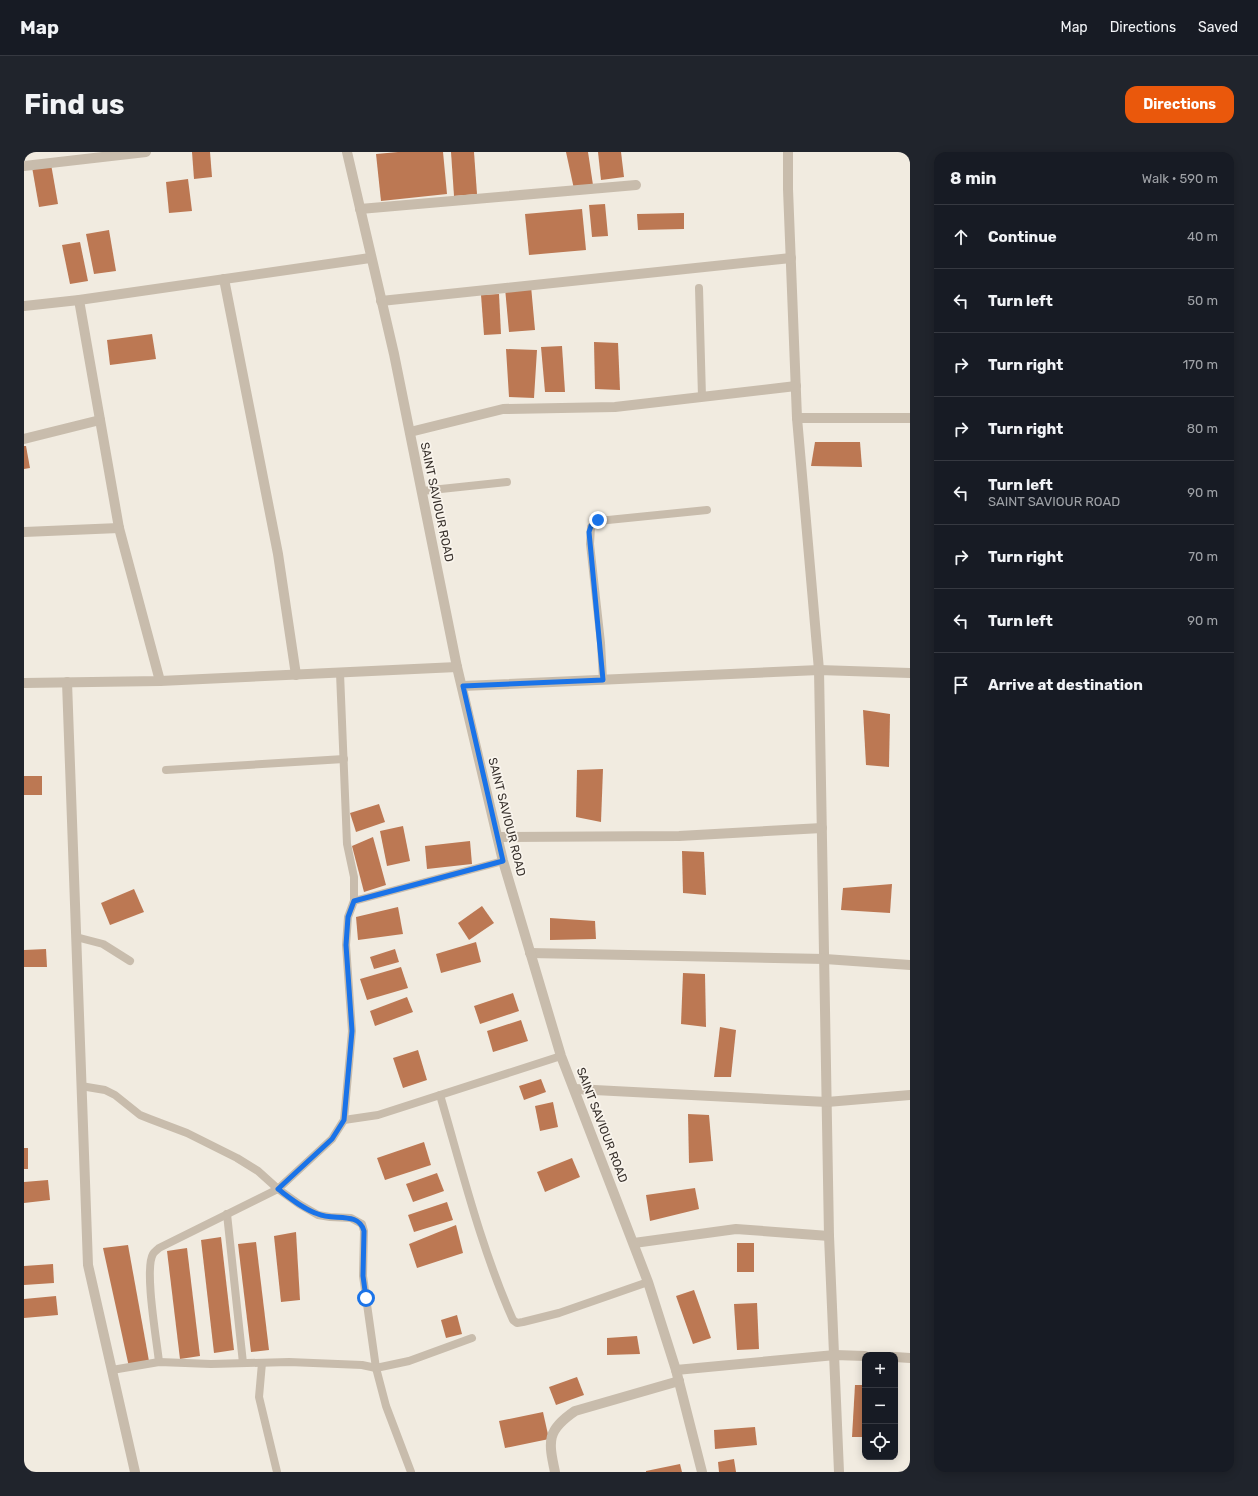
<!DOCTYPE html>
<meta charset="utf-8">
<style>
:root{--surface:#171b24;--page:#20242c;--text:#f1f3f6;--muted:#9ea1a6;--line:#363941;--accent:#ea580c}
body{margin:0;font-family:Rubik,sans-serif;background:var(--page);color:var(--text)}
.controls{position:absolute;right:12px;bottom:12px;display:grid;overflow:hidden;border-radius:8px;box-shadow:0 2px 10px #0003}
.controls button{width:36px;height:36px;display:grid;place-items:center;padding:0;border:0;border-bottom:1px solid var(--line);background:var(--surface);color:var(--text);font:20px sans-serif}
.stop{position:absolute;width:12px;height:12px;margin:-9px;border:3px solid #1a73e8;border-radius:50%;background:#fff}
.stop.end{background:#1a73e8;border-color:#fff;box-shadow:0 1px 4px #0008}
.list{margin:0;padding:0;list-style:none}
h2{display:flex;justify-content:space-between;align-items:center;height:52px;margin:0;padding:0 16px;font-size:17px}
h2 small{font-size:13px;font-weight:400;color:var(--muted)}
.list li{display:grid;grid-template-columns:26px 1fr auto;gap:12px;align-items:center;box-sizing:border-box;height:64px;padding:0 16px;border-top:1px solid var(--line)}
.list b{display:block;font-size:15px;white-space:nowrap}
.list p{margin:0;font-size:13px;white-space:nowrap;color:var(--muted)}
.list em{font-size:13px;font-style:normal;color:var(--muted)}
.icon{flex:none;width:22px;height:22px;fill:none;stroke:currentColor;stroke-width:2;stroke-linecap:round;stroke-linejoin:round}
.map{position:relative;flex:none;width:886px;height:1320px;overflow:hidden;border-radius:12px}
header{display:flex;align-items:center;gap:24px;box-sizing:border-box;height:56px;padding:0 20px;background:var(--surface);border-bottom:1px solid var(--line)}
header strong{font-size:19px}
nav{display:flex;gap:22px;margin-inline-start:auto;font-size:14px}
.intro{display:flex;align-items:center;justify-content:space-between;box-sizing:border-box;height:96px;padding:0 24px}
h1{margin:0;font-size:28px}
.button{padding:10px 18px;border-radius:12px;background:var(--accent);color:#fff;font-size:14px;font-weight:700}
main{display:flex;gap:24px;padding:0 24px}
aside{flex:1;background:var(--surface);border-radius:12px;box-shadow:0 2px 10px #0003}
.map>svg:first-child{display:block}
.building{fill:#bc7853}
.lines{fill:none;stroke-linecap:round;stroke-linejoin:round}
.service{stroke:#c8bcac;stroke-width:8}
.minor{stroke:#c8bcac;stroke-width:10}
.tertiary{stroke:#c8bcac;stroke-width:10}
.route{stroke:#1a73e8;stroke-width:5}
.labels{text-anchor:middle;dominant-baseline:central;stroke-width:3.5;stroke-linejoin:round;paint-order:stroke}
.street-label{font-size:12px;fill:#37302b;stroke:#f9f4ec}
</style>
<header>
<strong>Map</strong>
<nav><a>Map</a><a>Directions</a><a>Saved</a></nav>
</header>
<div class="intro"><h1>Find us</h1><a class="button">Directions</a></div>
<main>
<div class="map">
<svg width="886" height="1320" viewBox="0 0 886 1320">
<rect width="100%" height="100%" fill="#f1ebe0"/>
<g class="building">
<polygon points="168,0 186,0 188,25 170,27"/>
<polygon points="374,0 419,0 423,42 357,49 352,2"/>
<polygon points="427,0 450,0 453,42 430,44"/>
<polygon points="542,0 564,0 569,33 550,37"/>
<polygon points="574,0 597,0 600,25 577,28"/>
<polygon points="27,12 34,52 15,55 8,15"/>
<polygon points="164,27 168,59 145,61 142,30"/>
<polygon points="581,52 584,84 568,85 565,53"/>
<polygon points="558,57 562,98 505,103 501,62"/>
<polygon points="660,61 660,77 614,78 613,62"/>
<polygon points="85,78 92,119 70,122 62,82"/>
<polygon points="56,90 64,129 46,132 38,93"/>
<polygon points="507,134 511,178 485,180 481,136"/>
<polygon points="475,142 477,182 460,183 457,143"/>
<polygon points="128,182 132,207 86,213 83,188"/>
<polygon points="570,190 594,191 596,238 571,237"/>
<polygon points="538,194 541,240 521,240 517,195"/>
<polygon points="482,197 513,198 510,246 485,245"/>
<polygon points="791,290 836,290 838,315 787,314"/>
<polygon points="0,294 2,294 6,316 0,317"/>
<polygon points="839,558 866,562 865,615 842,613"/>
<polygon points="579,617 577,670 552,665 553,618"/>
<rect x="0" y="624" width="18" height="19"/>
<polygon points="355,652 361,670 332,680 326,661"/>
<polygon points="379,674 386,709 363,714 356,679"/>
<polygon points="349,685 362,733 340,740 328,694"/>
<polygon points="446,689 448,712 403,717 401,694"/>
<polygon points="658,699 680,700 682,743 659,741"/>
<polygon points="868,732 866,761 817,758 819,736"/>
<polygon points="110,737 120,760 86,773 77,751"/>
<polygon points="458,754 470,771 445,788 434,771"/>
<polygon points="374,755 379,782 334,788 332,765"/>
<polygon points="526,766 571,769 572,787 526,788"/>
<polygon points="452,790 457,810 417,821 412,802"/>
<polygon points="22,797 23,815 0,815 0,798"/>
<polygon points="371,797 375,810 350,817 346,805"/>
<polygon points="377,815 384,836 343,848 336,827"/>
<polygon points="659,821 681,822 682,875 657,872"/>
<polygon points="489,841 495,859 456,872 450,854"/>
<polygon points="383,845 389,860 351,874 346,859"/>
<polygon points="497,868 504,889 469,900 463,879"/>
<polygon points="696,875 712,878 707,925 690,925"/>
<polygon points="394,898 403,928 379,936 369,906"/>
<polygon points="517,927 522,940 500,948 495,934"/>
<polygon points="529,950 534,975 516,979 511,954"/>
<polygon points="664,962 685,963 689,1009 665,1011"/>
<polygon points="400,990 407,1013 361,1028 353,1006"/>
<rect x="0" y="996" width="4" height="21"/>
<polygon points="548,1006 556,1025 521,1040 513,1020"/>
<polygon points="413,1021 420,1039 389,1050 382,1032"/>
<polygon points="24,1028 26,1048 0,1051 0,1030"/>
<polygon points="671,1036 675,1057 626,1069 622,1043"/>
<polygon points="423,1050 429,1068 390,1080 384,1063"/>
<polygon points="432,1073 439,1101 393,1116 385,1092"/>
<polygon points="272,1080 276,1148 257,1150 250,1084"/>
<polygon points="197,1085 210,1198 190,1201 177,1088"/>
<polygon points="232,1090 245,1198 227,1200 214,1092"/>
<rect x="713" y="1091" width="17" height="29"/>
<polygon points="104,1093 125,1209 105,1215 79,1096"/>
<polygon points="163,1096 176,1204 156,1207 143,1099"/>
<polygon points="29,1112 30,1131 0,1133 0,1114"/>
<polygon points="670,1138 687,1186 669,1192 652,1144"/>
<polygon points="32,1144 34,1163 0,1166 0,1147"/>
<polygon points="733,1151 735,1197 713,1198 710,1152"/>
<polygon points="433,1163 438,1182 422,1186 417,1168"/>
<polygon points="613,1184 616,1202 583,1203 583,1186"/>
<polygon points="553,1225 560,1243 532,1253 525,1235"/>
<polygon points="831,1233 841,1233 841,1285 828,1285"/>
<polygon points="519,1260 525,1287 481,1296 475,1269"/>
<polygon points="731,1275 733,1293 691,1297 690,1278"/>
<polygon points="710,1307 712,1320 695,1320 694,1310"/>
<polygon points="656,1312 658,1320 622,1320 622,1319"/>
</g>
<g class="lines">
<g class="service">
<polyline points="675,136 678,245"/>
<polyline points="398,339 483,330"/>
<polyline points="579,528 577,491 566,392 567,375 574,369 683,358"/>
<polyline points="142,618 320,607"/>
<polyline points="330,749 479,709"/>
<polyline points="52,785 79,792 106,809"/>
<polyline points="57,934 81,938 91,943 116,963 126,967 163,981 213,1006 234,1019 254,1037 275,1052 294,1063 306,1065 327,1066 338,1072 340,1079 339,1124 352,1216 362,1254 387,1320"/>
<path d="M416 943C438 1018 457 1096 489 1168L493 1171 499 1170 535 1161 624 1130"/>
<polyline points="320,968 354,963 537,904"/>
<polyline points="203,1062 219,1211"/>
<path d="M135 1210C133 1190 120 1117 129 1102 130 1100 133 1098 135 1096L254 1037 308 987 320 968 328 879 322 793 324 765 330 749V725L323 692 316 521"/>
<polyline points="238,1211 235,1245 253,1320"/>
<polyline points="88,1218 135,1210 187,1212 265,1210 338,1213 352,1216 385,1209 448,1186"/>
</g>
<g class="minor">
<polyline points="764,0 764,37 773,266 795,518 805,1084 815,1320"/>
<polyline points="0,14 122,0"/>
<polyline points="336,57 612,33"/>
<polyline points="200,127 254,402 272,523"/>
<polyline points="55,148 95,376 136,529"/>
<polyline points="357,149 767,106"/>
<polyline points="0,154 55,148 346,106"/>
<polyline points="773,266 886,266"/>
<polyline points="386,280 479,257 591,255 772,234"/>
<polyline points="0,287 76,268"/>
<polyline points="0,380 95,376"/>
<polyline points="43,530 64,1113 111,1320"/>
<polyline points="439,534 795,518 886,521"/>
<polyline points="474,685 655,684 798,676"/>
<polyline points="506,801 801,807 886,813"/>
<polyline points="551,937 803,950 886,943"/>
<polyline points="610,1091 712,1077 805,1084"/>
<polyline points="871,1205 886,1206"/>
<polyline points="652,1218 811,1203 841,1204"/>
<path d="M531 1320C524 1288 523 1278 551 1259L655 1229"/>
</g>
<g class="tertiary">
<polyline points="323,0 370,202 433,515 479,709 537,904 624,1130 652,1218 678,1320"/>
<polyline points="0,531 136,529 433,515"/>
</g>
</g>
<g class="lines">
<path class="route" d="M342 1146 339 1124 340 1079C335 1059 309 1069 294 1062 279 1057 266 1046 254 1037L308 987 320 968 328 879 322 793 324 765 330 749 479 709 439 534 579 528 565 380 567 374 574 368"/>
</g>
<g class="labels">
<g class="street-label">
<text transform="translate(413 350) rotate(78)">SAINT SAVIOUR ROAD</text>
<text transform="translate(483 665) rotate(76)">SAINT SAVIOUR ROAD</text>
<text transform="translate(578 973) rotate(69)">SAINT SAVIOUR ROAD</text>
</g>
</g>
</svg>
<div class="controls">
<button>+</button>
<button>−</button>
<button><svg class="icon" aria-label="locate" viewBox="0 0 24 24"><circle cx="12" cy="12" r="6"/><path d="M12 2v4M12 18v4M2 12h4M18 12h4"/></svg></button>
</div>
<div class="stop" style="left:342px;top:1146px"></div>
<div class="stop end" style="left:574px;top:368px"></div>
</div>
<aside>
<h2>8 min<small>Walk · 590 m</small></h2>
<ul class="list">
<li><svg class="icon" aria-label="ahead" viewBox="0 0 24 24"><path d="M12 20V5M6 11l6-6 6 6"/></svg><div><b>Continue</b></div><em>40 m</em></li>
<li><svg class="icon" aria-label="left" viewBox="0 0 24 24"><path d="M17 20v-9H6M10 6l-5 5 5 5"/></svg><div><b>Turn left</b></div><em>50 m</em></li>
<li><svg class="icon" aria-label="right" viewBox="0 0 24 24"><path d="M7 20v-9h11M14 6l5 5-5 5"/></svg><div><b>Turn right</b></div><em>170 m</em></li>
<li><svg class="icon" aria-label="right" viewBox="0 0 24 24"><path d="M7 20v-9h11M14 6l5 5-5 5"/></svg><div><b>Turn right</b></div><em>80 m</em></li>
<li><svg class="icon" aria-label="left" viewBox="0 0 24 24"><path d="M17 20v-9H6M10 6l-5 5 5 5"/></svg><div><b>Turn left</b><p>SAINT SAVIOUR ROAD</p></div><em>90 m</em></li>
<li><svg class="icon" aria-label="right" viewBox="0 0 24 24"><path d="M7 20v-9h11M14 6l5 5-5 5"/></svg><div><b>Turn right</b></div><em>70 m</em></li>
<li><svg class="icon" aria-label="left" viewBox="0 0 24 24"><path d="M17 20v-9H6M10 6l-5 5 5 5"/></svg><div><b>Turn left</b></div><em>90 m</em></li>
<li><svg class="icon" aria-label="arrive" viewBox="0 0 24 24"><path d="M6 21V4h12l-3 4 3 4H6"/></svg><div><b>Arrive at destination</b></div></li>
</ul>
</aside>
</main>
